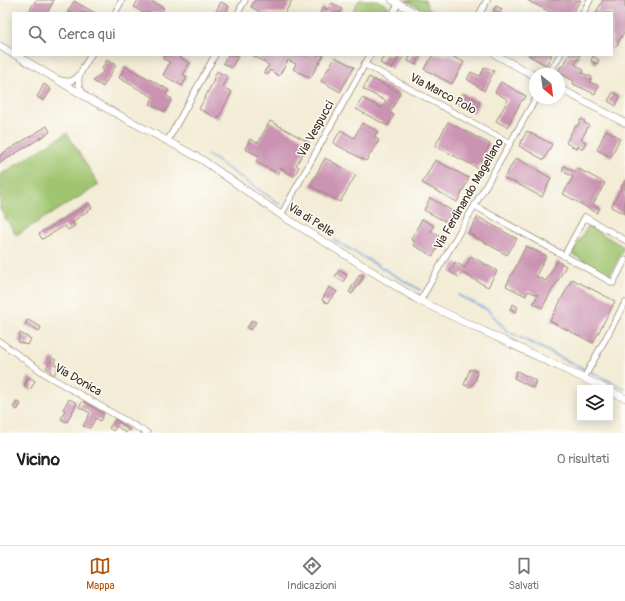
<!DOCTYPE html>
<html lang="it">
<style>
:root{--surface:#fff;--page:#f2f2f2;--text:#222;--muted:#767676;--line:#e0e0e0;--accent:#b45309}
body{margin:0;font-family:Pangolin,sans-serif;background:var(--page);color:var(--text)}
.controls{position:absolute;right:12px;bottom:12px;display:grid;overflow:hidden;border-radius:0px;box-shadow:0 2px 10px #0003}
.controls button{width:36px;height:36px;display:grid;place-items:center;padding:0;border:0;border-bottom:1px solid var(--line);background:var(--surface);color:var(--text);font:20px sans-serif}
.compass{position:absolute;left:529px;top:68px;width:36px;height:36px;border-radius:50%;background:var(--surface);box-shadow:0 2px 10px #0003;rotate:151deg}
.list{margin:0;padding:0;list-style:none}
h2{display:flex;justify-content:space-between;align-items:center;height:52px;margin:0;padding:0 16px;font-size:17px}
h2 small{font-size:13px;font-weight:400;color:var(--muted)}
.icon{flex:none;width:22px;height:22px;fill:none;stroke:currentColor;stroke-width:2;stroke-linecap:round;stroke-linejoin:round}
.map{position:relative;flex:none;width:625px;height:433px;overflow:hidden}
.search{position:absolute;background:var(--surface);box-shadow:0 2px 10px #0003;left:12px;right:12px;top:12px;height:44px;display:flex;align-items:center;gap:10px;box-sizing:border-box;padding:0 14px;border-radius:0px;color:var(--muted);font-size:15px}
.sheet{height:112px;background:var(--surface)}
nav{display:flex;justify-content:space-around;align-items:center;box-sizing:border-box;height:56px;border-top:1px solid var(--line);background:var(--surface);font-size:11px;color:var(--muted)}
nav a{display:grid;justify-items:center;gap:2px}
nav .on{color:var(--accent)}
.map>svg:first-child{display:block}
.green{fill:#a0c570;stroke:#6e7847}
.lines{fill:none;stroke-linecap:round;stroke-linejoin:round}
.stream{stroke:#6ca5db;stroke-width:1.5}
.building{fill:#cb93b2}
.minor-casing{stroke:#978b7a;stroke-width:7}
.tertiary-casing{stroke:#978b7a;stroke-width:8}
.minor{stroke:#fff;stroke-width:5.5}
.tertiary{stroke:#fff;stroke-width:7}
.labels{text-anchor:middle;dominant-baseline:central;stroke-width:3;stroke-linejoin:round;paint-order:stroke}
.street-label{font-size:12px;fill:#3b2a1e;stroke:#fdfcf7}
</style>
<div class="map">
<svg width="625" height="433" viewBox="0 0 625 433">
<rect width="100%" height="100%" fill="#fdfcf7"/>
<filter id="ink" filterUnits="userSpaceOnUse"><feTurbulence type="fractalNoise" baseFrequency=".025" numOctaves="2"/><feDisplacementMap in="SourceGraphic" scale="8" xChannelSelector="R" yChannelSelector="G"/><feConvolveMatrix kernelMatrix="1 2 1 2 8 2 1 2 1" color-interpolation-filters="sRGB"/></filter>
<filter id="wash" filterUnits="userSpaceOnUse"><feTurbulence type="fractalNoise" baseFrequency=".012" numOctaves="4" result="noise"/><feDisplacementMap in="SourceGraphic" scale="16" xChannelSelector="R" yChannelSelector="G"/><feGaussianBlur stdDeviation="0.9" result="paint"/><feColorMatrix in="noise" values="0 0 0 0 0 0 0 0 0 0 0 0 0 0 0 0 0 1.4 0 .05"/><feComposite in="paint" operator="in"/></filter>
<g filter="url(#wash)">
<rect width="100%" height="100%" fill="#f3ecd6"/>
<g class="green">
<polygon points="359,0 377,0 388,6 389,11 388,13 358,13 353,10"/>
<polygon points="405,0 425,0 428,8 438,13 431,13"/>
<polygon points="67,133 99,185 16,235 0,209 0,175"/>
<polygon points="588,226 624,247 610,275 572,254"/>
</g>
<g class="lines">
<g class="stream">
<polyline points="208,155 280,204"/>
<polyline points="334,240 420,290"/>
<polyline points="458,295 488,310 507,331 586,370"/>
<polyline points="589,371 625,389"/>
</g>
</g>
<g id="blocks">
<g class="building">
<polygon points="36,0 54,0 47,13 28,13"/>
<polygon points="138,0 149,0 164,8 161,13 143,13 134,7"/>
<polygon points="255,0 292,0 285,13 262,13 251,7"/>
<polygon points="527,0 581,0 572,13 552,13"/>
<polygon points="603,0 625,0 625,30 616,47 612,44 612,13 596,13"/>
<polygon points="74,1 95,13 67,13"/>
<polygon points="221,2 229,6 226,13 215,13"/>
<polygon points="332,3 342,9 340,13 320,13 323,7 327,10"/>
<polygon points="496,6 502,9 500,13 493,11"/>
<polygon points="165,55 176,55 190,63 183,75 187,77 182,86 163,75 170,62 163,59"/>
<polygon points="228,55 239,55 231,68 223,63"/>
<polygon points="252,55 324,55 310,78 293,69 296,64 288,60 279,76 270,70 268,75 264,72 269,65"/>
<polygon points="385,55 400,55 392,69 380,63"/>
<polygon points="411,55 421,55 416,65 408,61"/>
<polygon points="433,55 449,55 464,62 452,84 424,69"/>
<polygon points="528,55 552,55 546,65 544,63 544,64"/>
<polygon points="569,55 580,55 575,64 584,70 582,73 592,77 590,82 599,86 595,94 573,84 574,81 558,72 561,66 562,67 565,63"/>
<polygon points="593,56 599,60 596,64 591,61"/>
<polygon points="335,57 354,67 340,92 321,81"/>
<polygon points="107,60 116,65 103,87 93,81 103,72 102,68"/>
<polygon points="125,66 169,90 166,95 172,99 165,112 150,104 153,97 119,78"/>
<polygon points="485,67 494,71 484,91 467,79 471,72 480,76"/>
<polygon points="217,71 228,77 223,87 232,92 218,119 199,109 214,80 213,80"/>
<polygon points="369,77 400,93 390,113 394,115 388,126 356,109 362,98 382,108 386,101 363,89"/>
<polygon points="501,82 526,96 524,100 522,100 507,127 496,121 508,100 495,92"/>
<polygon points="44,84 51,89 44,101 37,97"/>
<polygon points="613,92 620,96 616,106 608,101"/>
<polygon points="463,93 480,102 474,113 458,104"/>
<polygon points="581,119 585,121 584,123 589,125 581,140 586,142 582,149 578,146 577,149 566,143 575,126 577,127"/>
<polygon points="270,121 310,143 296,165 299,167 294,176 280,168 278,174 256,162 259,156 245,149 250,139 258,143"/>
<polygon points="448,122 490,144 478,168 435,146"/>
<polygon points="362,123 378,131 374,137 379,140 366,161 333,143 341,130 354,138"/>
<polygon points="47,126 50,132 0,163 0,155"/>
<polygon points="606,130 620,138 611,157 597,150"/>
<polygon points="527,131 552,144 544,160 519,146"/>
<polygon points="325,158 356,175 340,202 310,186"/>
<polygon points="516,158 551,178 542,197 512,181 511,182 504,178"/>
<polygon points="435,160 469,178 457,202 422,183"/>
<polygon points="564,166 575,172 577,168 605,183 593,204 600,208 597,213 563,194 573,177 562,171"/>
<polygon points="625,180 625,214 611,207"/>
<polygon points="430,198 456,213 450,224 424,210"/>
<polygon points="89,203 92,208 72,222 75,226 68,230 65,226 42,239 39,234"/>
<polygon points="478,217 517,239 507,255 468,233"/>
<polygon points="422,219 434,226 431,231 443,238 433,256 413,245 415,242 411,239"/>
<polygon points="526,246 546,256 536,276 546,281 557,261 566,266 542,308 533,303 538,295 528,291 526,296 506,286"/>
<polygon points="471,256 497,271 488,287 462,273 459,277 450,272 455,262 465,268"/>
<polygon points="339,270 347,275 343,282 335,277"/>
<polygon points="360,274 364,277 352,294 349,292"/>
<polygon points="572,279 615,301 593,343 550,321"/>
<polygon points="329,287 337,292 327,303 322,300"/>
<polygon points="513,304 518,307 515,312 510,309"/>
<polygon points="28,320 41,327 40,331 25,325"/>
<polygon points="252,320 256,322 251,330 247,328"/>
<polygon points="20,333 31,339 28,345 18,342"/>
<polygon points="52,358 56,360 54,364 58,366 54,375 50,372 51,371 46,368"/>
<polygon points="470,369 477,371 476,379 471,387 464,385"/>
<polygon points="517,371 536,381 533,388 514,378"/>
<polygon points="29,377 35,381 30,390 24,386"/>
<polygon points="69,399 77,403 67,422 61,419 65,410 63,409"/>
<polygon points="83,401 104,414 100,421 96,418 90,428 83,426 90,413 79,407"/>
<polygon points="17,402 21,404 17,410 13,407"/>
<polygon points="115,419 129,429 126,433 117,426 113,431 109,428"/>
</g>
</g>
</g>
<g filter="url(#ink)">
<use href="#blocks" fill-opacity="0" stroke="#978b7a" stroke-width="1"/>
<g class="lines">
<g class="minor-casing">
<g id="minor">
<polyline points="115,13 122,0"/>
<polyline points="238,13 245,0"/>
<polyline points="393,13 398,4"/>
<polyline points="480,13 487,0"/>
<polyline points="583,13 590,0"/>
<polyline points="364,64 510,143"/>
<polyline points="549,74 560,55"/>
<path d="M61 80C69 83 74 81 80 74"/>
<path d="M85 95C71 80 83 69 91 55"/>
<polyline points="168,140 215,55"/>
<polyline points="475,206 613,283 625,260"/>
<polyline points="281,215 370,55"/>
<polyline points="564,256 585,217 625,240"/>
<polyline points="420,301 536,98"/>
<polyline points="0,342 48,376 147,433"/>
<polyline points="584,378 625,303"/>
</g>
</g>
<g class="tertiary-casing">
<g id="tertiary">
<polyline points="392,0 416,13"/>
<polyline points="0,46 13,54"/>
<polyline points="16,55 91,100 201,159 281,215 420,301 604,388"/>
<polyline points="496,55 535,76"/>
<polyline points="559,88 625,123"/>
<polyline points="610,391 625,398"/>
</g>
</g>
<use href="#minor" class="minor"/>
<use href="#tertiary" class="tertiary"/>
</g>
</g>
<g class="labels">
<g class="street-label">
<text transform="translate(443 94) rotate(28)">Via Marco Polo</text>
<text transform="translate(316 129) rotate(-61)">Via Vespucci</text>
<text transform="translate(469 194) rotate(-60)">Via Ferdinando Magellano</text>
<text transform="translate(311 220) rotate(32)">Via di Pelle</text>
<text transform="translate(78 380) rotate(30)">Via Donica</text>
</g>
</g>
</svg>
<div class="controls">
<button><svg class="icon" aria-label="layers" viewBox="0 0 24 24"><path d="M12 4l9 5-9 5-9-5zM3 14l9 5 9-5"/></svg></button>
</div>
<svg class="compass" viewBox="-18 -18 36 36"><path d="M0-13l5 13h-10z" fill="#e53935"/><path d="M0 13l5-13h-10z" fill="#767676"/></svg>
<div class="search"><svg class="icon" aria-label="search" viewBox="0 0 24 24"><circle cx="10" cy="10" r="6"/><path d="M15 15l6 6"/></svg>Cerca qui</div>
</div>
<section class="sheet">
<h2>Vicino<small>0 risultati</small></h2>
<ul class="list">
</ul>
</section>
<nav>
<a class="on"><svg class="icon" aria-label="map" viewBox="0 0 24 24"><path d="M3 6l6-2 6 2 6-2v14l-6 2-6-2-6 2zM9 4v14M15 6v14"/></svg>Mappa</a>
<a><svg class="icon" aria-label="directions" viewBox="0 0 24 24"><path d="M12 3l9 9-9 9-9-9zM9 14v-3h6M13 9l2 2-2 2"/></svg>Indicazioni</a>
<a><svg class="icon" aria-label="saved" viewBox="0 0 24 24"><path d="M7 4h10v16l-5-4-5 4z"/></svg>Salvati</a>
</nav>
